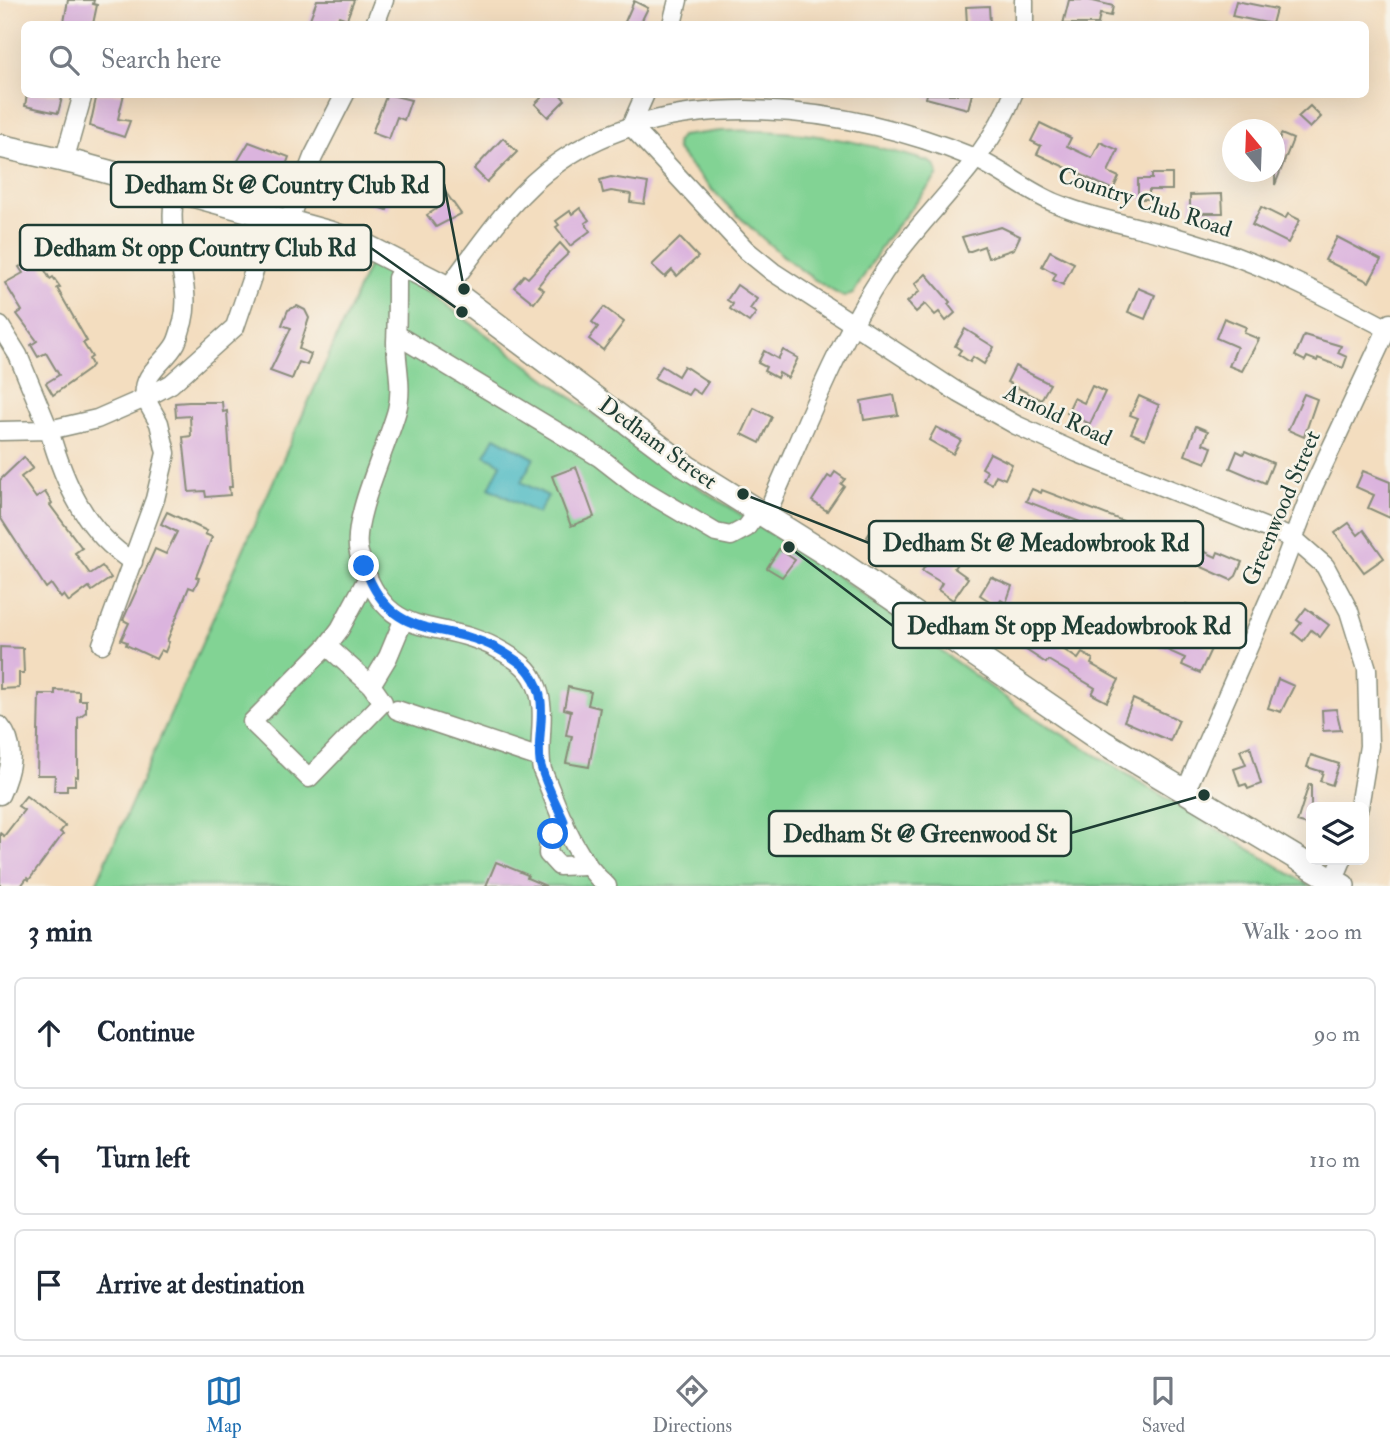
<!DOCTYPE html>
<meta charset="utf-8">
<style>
:root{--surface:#fff;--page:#f2f2f3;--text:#1f2937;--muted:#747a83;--line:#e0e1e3;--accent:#1f6fb2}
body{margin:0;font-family:"IM FELL Double Pica",serif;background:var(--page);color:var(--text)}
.controls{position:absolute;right:21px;bottom:21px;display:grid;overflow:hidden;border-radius:10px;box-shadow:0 7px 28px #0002}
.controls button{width:63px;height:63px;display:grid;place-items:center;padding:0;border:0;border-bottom:2px solid var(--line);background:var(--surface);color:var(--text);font:35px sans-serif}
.compass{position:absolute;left:1222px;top:119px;width:63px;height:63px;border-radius:50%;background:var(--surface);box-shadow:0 7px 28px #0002;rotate:341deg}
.stop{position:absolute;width:21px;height:21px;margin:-16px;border:5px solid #1a73e8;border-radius:50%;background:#fff}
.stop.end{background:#1a73e8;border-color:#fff;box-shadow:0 2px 7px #0008}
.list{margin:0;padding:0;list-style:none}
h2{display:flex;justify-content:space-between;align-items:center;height:91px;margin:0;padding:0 28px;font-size:30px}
h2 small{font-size:23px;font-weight:400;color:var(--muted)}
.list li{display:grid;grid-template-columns:46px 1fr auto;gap:21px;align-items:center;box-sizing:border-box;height:112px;margin:0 14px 14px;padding:0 14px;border:2px solid var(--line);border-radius:10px}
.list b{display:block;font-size:26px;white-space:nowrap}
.list em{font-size:23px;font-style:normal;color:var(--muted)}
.icon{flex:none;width:38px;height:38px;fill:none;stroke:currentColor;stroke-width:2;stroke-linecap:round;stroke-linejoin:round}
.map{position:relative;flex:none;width:1390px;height:886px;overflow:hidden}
.search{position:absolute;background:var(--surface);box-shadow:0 7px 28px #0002;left:21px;right:21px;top:21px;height:77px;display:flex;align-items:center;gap:18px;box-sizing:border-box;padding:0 24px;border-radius:10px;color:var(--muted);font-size:26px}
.sheet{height:469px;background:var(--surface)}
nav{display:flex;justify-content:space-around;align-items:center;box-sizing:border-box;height:98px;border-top:2px solid var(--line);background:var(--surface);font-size:19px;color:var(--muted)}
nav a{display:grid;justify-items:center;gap:4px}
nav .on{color:var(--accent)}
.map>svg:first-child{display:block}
.green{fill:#82d394;stroke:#508864;stroke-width:2}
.water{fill:#4bb9c3;stroke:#357b7c;stroke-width:2}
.building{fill:#dbb4de}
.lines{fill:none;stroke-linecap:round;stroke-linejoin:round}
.minor-casing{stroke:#898d7a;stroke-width:21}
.major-casing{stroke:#898d7a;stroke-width:26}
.minor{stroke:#fff;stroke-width:18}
.major{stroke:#fff;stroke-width:23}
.route{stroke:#1a73e8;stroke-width:9}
.labels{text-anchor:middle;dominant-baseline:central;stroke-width:5;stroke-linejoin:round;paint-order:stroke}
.street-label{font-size:23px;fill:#1f3d34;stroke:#f7f3e8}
.leader{fill:none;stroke:#1f3d34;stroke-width:2.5}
.callout-dot{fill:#1f3d34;stroke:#f7f3e8;stroke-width:2.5}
.callout{fill:#f7f3e8;stroke:#1f3d34;stroke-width:2.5}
.callout-label{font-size:24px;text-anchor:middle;font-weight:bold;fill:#1f3d34}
</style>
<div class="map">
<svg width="1390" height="886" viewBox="0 0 1390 886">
<rect width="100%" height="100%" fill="#f7f3e8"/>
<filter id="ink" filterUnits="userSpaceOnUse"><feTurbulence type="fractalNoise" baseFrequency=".0143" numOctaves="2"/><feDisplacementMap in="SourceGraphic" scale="14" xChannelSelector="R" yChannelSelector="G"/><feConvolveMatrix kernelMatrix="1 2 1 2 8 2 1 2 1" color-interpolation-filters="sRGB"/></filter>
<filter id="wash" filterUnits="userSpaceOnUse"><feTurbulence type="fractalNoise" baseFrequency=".00686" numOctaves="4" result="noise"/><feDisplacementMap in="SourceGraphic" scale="28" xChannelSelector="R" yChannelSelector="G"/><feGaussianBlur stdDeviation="1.57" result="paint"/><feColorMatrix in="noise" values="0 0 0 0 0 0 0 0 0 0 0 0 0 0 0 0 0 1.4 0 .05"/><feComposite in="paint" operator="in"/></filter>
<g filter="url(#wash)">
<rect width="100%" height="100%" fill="#f3ddbf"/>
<g class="green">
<path d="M720 131C794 128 860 140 930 162L936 167 938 175 886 239 853 294 844 297C791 271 715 197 677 150L676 143 681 136Z"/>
<polygon points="370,262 418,284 657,461 833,573 1024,711 1310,886 95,886"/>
</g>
<polygon class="water" points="495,437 534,458 521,482 548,496 538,514 489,488 501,464 485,455"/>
<g id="blocks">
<g class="building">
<polygon points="68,0 94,0 93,4 97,5 93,24 64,22"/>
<polygon points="317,0 354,0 347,19 339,16 336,24 308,24"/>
<polygon points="1069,0 1089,0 1113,6 1111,16 1100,14 1098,24 1063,24"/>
<polygon points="634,1 648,8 640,24 624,24"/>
<polygon points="1236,1 1276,9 1272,24 1232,16"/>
<polygon points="989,6 990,24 967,24 966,7"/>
<polygon points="27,94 63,94 58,113 25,106"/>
<polygon points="97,94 124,94 118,119 130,121 124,137 90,126"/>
<polygon points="387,94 411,100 404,120 397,117 389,139 372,133"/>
<polygon points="545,94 560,94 565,100 548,117 535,104"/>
<polygon points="927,94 972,94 968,109 926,98"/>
<polygon points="1310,106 1321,117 1310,128 1298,117"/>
<polygon points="1040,123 1071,138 1067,146 1092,158 1100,142 1118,150 1108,172 1119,177 1113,190 1037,154 1041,146 1031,141"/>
<polygon points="1281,134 1293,139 1275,185 1275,140 1279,141"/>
<polygon points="503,138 517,152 487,182 474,169"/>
<polygon points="249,142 289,157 282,176 257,167 255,172 236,164"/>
<polygon points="1152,174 1172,174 1172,190 1149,190 1149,199 1138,199 1138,179 1152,179"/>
<polygon points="350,175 394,191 387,210 343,194"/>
<polygon points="611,177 648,183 644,204 630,202 631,194 611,191 603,193 600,180"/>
<polygon points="444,190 461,214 436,227 427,215 441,206 435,197"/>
<polygon points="1222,194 1223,213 1190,213 1190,195"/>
<polygon points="1261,207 1285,219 1288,214 1300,220 1288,243 1252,225"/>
<polygon points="580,208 589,220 585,223 590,231 570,246 556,227 559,225 556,221 570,211 572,214"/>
<polygon points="1001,227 1020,236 1014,249 988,258 984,246 968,252 962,237"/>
<polygon points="1337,237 1381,260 1369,282 1325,260"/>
<polygon points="680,238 698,257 677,276 672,270 665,277 652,265"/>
<polygon points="560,243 569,253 549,272 538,286 544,290 534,303 514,287 524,275 528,278"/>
<polygon points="1050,251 1074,263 1063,285 1053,280 1056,274 1042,266"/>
<polygon points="37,256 50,279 53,277 60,287 57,288 87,341 83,343 92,357 89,359 92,365 88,370 53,395 46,383 59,375 46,353 38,357 31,345 37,341 17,314 22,311 5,283 23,273 19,267"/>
<polygon points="926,274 950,302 948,304 955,313 946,321 939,312 935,315 925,304 916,312 907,302 920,291 915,284"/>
<polygon points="737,285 757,299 750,309 756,313 749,322 730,309 733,304 727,300"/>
<polygon points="1138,288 1155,295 1145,319 1128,312"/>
<polygon points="297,306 305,310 309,318 299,349 311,354 307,365 299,362 292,379 270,371 291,328 282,325 288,310"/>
<polygon points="604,307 624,322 603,350 589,339 598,327 592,322"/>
<polygon points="1224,318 1246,327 1244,333 1259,339 1242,371 1229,366 1237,347 1216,338"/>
<polygon points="965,329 994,347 984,364 973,357 970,362 958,354 961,350 955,346"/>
<polygon points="1304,335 1341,346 1338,353 1347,357 1343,368 1318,358 1317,361 1307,357 1305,361 1295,356"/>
<polygon points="783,350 798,358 788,378 779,373 777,378 764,371 766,367 758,363 764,351 778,359"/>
<polygon points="662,366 678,376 684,366 708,382 700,394 692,389 688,395 654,378"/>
<polygon points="1015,366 1050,384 1041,400 1007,382"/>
<polygon points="1092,386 1105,392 1090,424 1067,413 1074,398 1084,403"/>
<polygon points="1304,394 1317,399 1304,437 1288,430"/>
<polygon points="894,395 898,415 864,420 861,401"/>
<polygon points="1139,396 1159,405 1145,439 1131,433 1138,418 1130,415"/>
<polygon points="189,402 222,402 223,412 227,411 232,487 229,487 230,495 206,497 205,491 189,492 183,437 191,436 190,416 176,417 175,403"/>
<polygon points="754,408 772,417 760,443 742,434"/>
<polygon points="1196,426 1208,431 1203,444 1212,447 1206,463 1185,455"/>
<polygon points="936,427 961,440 953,454 929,440"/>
<polygon points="1237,451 1243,454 1245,451 1273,463 1265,483 1230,468"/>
<polygon points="990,453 1012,464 1005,479 996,475 992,484 983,480 987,471 982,468"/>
<polygon points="24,457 33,468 21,477 36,498 45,492 52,503 50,505 82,548 75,553 90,574 102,566 111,578 92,591 89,587 69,602 64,595 61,598 51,584 46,588 0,517 0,480"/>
<polygon points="576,467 594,517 571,526 552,476"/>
<polygon points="1363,471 1390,482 1390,518 1368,508 1374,495 1356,487"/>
<polygon points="835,472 845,479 841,484 844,486 827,511 812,501 828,476 831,478"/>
<polygon points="1032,489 1041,493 1042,490 1123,521 1116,536 1026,501"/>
<polygon points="167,512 207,531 205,534 212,537 196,577 199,578 194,589 189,587 167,641 169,642 165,652 161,650 156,659 126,645 127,642 121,640 129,623 123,620 155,549 166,554 177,532 161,524"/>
<polygon points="891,521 908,532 896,556 867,537 876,523 886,529"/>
<polygon points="1349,523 1358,535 1364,530 1384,558 1364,572 1335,533"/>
<polygon points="779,549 795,560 782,577 767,568"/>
<polygon points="1201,550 1216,557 1218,552 1242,562 1236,576 1231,580 1195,564"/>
<polygon points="932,555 943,562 947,555 958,562 954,568 968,578 953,600 938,590 942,583 922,571"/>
<polygon points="991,577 1012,586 1006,603 1001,600 997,606 980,595"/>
<polygon points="1186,604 1216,617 1203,646 1211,649 1200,673 1182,665 1185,658 1158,646 1166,630 1174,633"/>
<polygon points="1306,608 1329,625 1320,637 1311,630 1303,641 1293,633 1301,623 1297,620"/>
<polygon points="1025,625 1033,630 1037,625 1048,632 1045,637 1078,659 1082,653 1093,659 1091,664 1119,680 1107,702 1092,694 1095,688 1048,660 1046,663 1014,642"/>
<polygon points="0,647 23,648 24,673 19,673 19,688 0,689"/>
<polygon points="1278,679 1294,686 1281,712 1268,708"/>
<polygon points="568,687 591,692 588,705 600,708 589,767 566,763 572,736 566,735 571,711 564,709"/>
<polygon points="55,690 79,691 79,700 86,700 86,712 78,718 78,777 75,776 75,785 67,785 67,791 54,791 55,775 37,775 39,694 55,694"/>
<polygon points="1133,699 1179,720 1170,741 1124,721"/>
<polygon points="1336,709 1341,730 1323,731 1322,710"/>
<polygon points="1250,746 1261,784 1248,789 1246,784 1240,786 1234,769 1246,765 1240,750"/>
<polygon points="1311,755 1339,764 1332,785 1320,781 1323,772 1307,767"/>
<polygon points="1309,784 1311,784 1311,826 1297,822"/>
<polygon points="26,796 65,826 60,832 63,834 29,880 27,878 21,886 0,886 0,833 4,836 24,810 18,806"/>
<polygon points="496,862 528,875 527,878 546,886 486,886"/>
</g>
</g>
</g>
<g filter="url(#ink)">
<use href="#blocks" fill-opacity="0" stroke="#898d7a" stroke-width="2"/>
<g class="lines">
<g class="minor-casing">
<g id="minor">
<polyline points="375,24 384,0"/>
<polyline points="672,24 678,0"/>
<polyline points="1024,24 1024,0"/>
<polyline points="645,94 631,126 746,250 773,272 959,393 1016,425 1078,453 1294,539 1325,566 1349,611 1367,669 1369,746 1359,807"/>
<polyline points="64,161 83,94"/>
<path d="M175 192C164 241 194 279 183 322 181 328 179 337 176 343 166 362 141 373 145 398L171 384 235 327 255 268 288 222 313 157 345 94"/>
<path d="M405 264 397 278C397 299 397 320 396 342 396 364 403 388 397 410 388 445 350 521 359 553 387 651 438 612 505 653 518 661 529 668 535 682 549 711 536 741 542 770 560 812 572 856 607 886"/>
<path d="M448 288C481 244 514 193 559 162 675 82 849 106 972 157 1001 169 1026 191 1055 203 1099 221 1147 228 1192 242 1261 262 1327 297 1390 330"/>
<polyline points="0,326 18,355 49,430 97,419 145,398 159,423 166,453 155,499 102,644"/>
<polyline points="397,335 599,457 635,485 716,533 731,536 746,528 758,512"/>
<path d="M0 431 49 430C64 482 85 532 133 562"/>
<path d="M765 517C803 434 834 348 884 272 924 212 987 163 1013 94"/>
<polyline points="327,646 371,685 383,702 309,778 252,722 327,646 340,629 368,577"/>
<polyline points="371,685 388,657 403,621"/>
<polyline points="397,710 540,758"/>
<path d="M0 726C18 747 10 772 0 795"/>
<polyline points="1186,790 1278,579 1313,487 1390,323"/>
<polyline points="564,821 549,840 548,854 559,866 586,865"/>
<polyline points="1333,881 1342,860"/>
</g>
</g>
<g class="major-casing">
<polyline id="major" points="0,146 76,163 330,233 362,244 448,288 687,467 839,562 1103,742 1343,886"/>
</g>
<use href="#minor" class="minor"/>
<use href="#major" class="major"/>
</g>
</g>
<g class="lines" filter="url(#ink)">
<path class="route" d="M364 566C394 649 445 616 505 653 514 659 524 664 530 673 551 701 536 732 540 762 544 782 556 803 564 821L553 834"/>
</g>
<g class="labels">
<g class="street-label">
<text transform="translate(1145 202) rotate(18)">Country Club Road</text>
<text transform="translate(1058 415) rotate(25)">Arnold Road</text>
<text transform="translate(658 443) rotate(36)">Dedham Street</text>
<text transform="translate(1281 508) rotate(-67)">Greenwood Street</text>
</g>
</g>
<path class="leader" d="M464 289L444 184M462 312L371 248M743 494L869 543M789 547L893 626M1204 795L1071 833"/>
<g class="callout-dot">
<circle cx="464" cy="289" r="7"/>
<circle cx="462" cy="312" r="7"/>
<circle cx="743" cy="494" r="7"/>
<circle cx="789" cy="547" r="7"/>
<circle cx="1204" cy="795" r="7"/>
</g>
<g class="callout">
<rect x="111" y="162" width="333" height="45" rx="7"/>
<rect x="20" y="225" width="351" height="45" rx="7"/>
<rect x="869" y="521" width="334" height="45" rx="7"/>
<rect x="893" y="603" width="353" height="45" rx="7"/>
<rect x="769" y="811" width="302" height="45" rx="7"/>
</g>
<g class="callout-label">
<text x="277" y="193">Dedham St @ Country Club Rd</text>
<text x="195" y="256">Dedham St opp Country Club Rd</text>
<text x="1036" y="551">Dedham St @ Meadowbrook Rd</text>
<text x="1069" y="634">Dedham St opp Meadowbrook Rd</text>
<text x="920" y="842">Dedham St @ Greenwood St</text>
</g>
</svg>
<div class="controls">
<button><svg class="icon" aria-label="layers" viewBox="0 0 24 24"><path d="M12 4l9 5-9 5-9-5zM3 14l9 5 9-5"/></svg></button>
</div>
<svg class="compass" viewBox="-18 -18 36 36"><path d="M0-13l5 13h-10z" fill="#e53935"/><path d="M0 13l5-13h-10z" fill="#747a83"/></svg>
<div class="stop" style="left:553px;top:834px"></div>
<div class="stop end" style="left:364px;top:566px"></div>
<div class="search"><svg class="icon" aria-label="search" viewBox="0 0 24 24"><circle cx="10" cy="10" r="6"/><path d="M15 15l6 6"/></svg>Search here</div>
</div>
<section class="sheet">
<h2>3 min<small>Walk · 200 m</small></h2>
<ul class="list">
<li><svg class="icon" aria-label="ahead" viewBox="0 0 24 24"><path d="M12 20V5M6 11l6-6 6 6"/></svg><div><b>Continue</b></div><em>90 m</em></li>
<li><svg class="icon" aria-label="left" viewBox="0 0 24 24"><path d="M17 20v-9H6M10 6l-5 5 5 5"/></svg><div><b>Turn left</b></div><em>110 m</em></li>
<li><svg class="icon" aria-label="arrive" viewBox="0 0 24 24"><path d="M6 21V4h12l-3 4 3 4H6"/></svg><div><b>Arrive at destination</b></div></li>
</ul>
</section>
<nav>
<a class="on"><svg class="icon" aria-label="map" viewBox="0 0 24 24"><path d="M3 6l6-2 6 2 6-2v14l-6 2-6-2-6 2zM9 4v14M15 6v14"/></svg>Map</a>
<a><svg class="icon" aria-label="directions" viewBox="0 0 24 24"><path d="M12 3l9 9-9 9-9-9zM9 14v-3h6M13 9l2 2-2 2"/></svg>Directions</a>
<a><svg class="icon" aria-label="saved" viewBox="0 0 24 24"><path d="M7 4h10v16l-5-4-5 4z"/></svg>Saved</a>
</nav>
